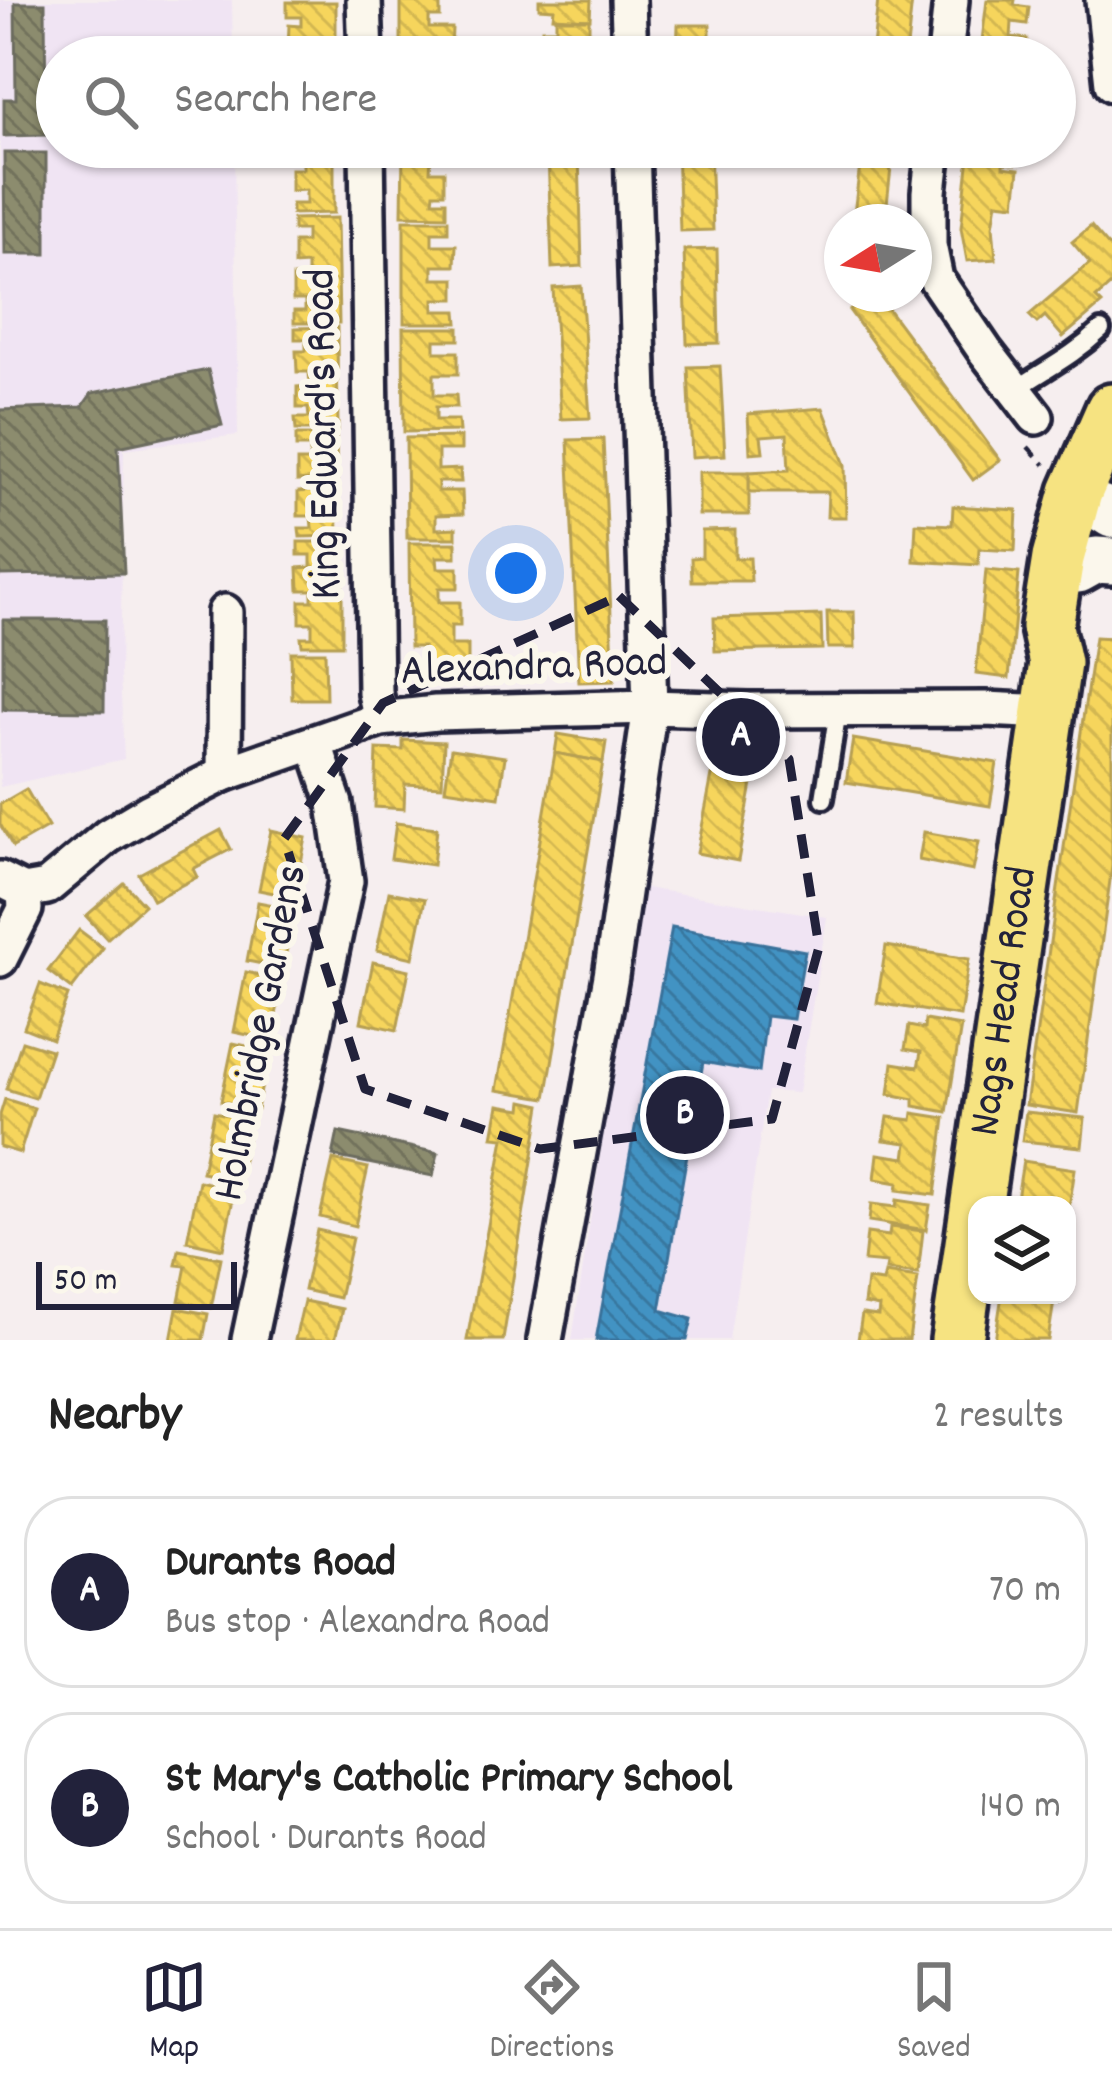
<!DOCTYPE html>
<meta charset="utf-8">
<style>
:root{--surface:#fff;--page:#f2f2f2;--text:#222;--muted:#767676;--line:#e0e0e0;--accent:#22223b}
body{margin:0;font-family:Dekko,sans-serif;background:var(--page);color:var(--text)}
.controls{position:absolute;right:36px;bottom:36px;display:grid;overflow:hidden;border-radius:24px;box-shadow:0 3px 9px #0004}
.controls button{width:108px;height:108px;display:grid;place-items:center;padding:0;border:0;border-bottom:3px solid var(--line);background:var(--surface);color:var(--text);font:60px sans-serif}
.compass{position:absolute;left:824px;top:204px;width:108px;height:108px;border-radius:50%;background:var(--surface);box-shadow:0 3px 9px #0004;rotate:259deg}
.scale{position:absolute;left:36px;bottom:30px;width:201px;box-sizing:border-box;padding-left:12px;border:6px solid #22223b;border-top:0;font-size:33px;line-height:42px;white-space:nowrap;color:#22223b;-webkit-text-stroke:9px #fbf7ec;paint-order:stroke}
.you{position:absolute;left:516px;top:573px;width:42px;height:42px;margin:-30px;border:9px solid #fff;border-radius:50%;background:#1a73e8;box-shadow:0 0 0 18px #1a73e833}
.badge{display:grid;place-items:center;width:78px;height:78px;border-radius:50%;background:var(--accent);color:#fff;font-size:39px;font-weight:700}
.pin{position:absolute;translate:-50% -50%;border:6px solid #fff;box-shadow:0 3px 12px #0006}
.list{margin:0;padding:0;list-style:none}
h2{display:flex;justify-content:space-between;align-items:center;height:156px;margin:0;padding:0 48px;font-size:51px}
h2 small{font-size:39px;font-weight:400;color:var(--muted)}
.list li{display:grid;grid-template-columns:78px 1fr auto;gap:36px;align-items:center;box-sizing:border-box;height:192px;margin:0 24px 24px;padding:0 24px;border:3px solid var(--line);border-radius:48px}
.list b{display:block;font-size:45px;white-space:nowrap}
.list p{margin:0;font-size:39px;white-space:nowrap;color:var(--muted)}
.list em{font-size:39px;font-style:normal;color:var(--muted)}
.icon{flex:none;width:66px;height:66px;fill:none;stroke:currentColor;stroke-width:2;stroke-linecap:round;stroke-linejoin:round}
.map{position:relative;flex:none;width:1112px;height:1340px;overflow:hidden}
.search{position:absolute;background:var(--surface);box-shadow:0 3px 9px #0004;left:36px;right:36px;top:36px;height:132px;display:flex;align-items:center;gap:30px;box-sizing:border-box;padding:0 42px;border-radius:66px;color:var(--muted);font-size:45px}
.sheet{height:588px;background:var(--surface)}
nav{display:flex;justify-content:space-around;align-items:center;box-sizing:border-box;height:168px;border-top:3px solid var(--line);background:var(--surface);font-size:33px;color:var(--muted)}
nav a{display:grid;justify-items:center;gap:6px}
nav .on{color:var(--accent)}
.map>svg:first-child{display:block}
.built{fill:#f0e4f3}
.homes{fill:url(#homes-back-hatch);stroke:#b69f52;stroke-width:3}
.schools{fill:url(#schools-back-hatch);stroke:#39719a;stroke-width:3}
.industry{fill:url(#industry-back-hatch);stroke:#6c6c5f;stroke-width:3}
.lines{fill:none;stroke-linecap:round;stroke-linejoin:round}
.lane-casing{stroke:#22223b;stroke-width:26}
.street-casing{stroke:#22223b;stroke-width:42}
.secondary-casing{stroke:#22223b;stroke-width:54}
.primary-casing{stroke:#22223b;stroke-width:60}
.path{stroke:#22223b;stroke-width:4.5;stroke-dasharray:12 9;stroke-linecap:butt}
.lane{stroke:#fbf7ec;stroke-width:16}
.street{stroke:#fbf7ec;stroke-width:33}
.secondary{stroke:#fbf7ec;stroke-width:45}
.primary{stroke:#f6e381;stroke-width:51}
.marked{fill:none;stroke:#22223b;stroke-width:9;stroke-dasharray:24 15;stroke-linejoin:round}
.labels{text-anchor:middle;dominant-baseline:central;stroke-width:12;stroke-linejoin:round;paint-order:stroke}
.street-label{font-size:45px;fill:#22223b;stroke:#fbf7ec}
</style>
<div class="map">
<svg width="1112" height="1340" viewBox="0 0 1112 1340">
<defs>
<pattern id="homes-back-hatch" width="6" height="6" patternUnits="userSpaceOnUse" patternTransform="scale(3)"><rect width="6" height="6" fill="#f6d55c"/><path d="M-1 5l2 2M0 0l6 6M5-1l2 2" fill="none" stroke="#d3b751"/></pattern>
<pattern id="schools-back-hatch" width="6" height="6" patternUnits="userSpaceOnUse" patternTransform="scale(3)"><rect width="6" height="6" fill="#4393c3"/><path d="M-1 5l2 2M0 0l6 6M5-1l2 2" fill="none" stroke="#3878a0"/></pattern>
<pattern id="industry-back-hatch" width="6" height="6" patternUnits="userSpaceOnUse" patternTransform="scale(3)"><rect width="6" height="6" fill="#8c8c6e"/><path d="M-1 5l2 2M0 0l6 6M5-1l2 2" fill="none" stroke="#72725c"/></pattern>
</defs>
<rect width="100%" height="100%" fill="#f6eeef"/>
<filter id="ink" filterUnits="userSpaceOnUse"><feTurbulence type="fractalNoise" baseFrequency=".00833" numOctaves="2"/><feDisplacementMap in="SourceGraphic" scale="24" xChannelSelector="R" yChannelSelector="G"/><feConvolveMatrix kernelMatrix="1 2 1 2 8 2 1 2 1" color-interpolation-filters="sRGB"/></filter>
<g filter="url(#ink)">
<g class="built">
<polygon points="0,0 232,0 233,57 57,57 57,147 234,147 238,435 124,449 120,673 124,759 0,787"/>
<polygon points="645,888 827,917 798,1093 767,1091 729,1340 572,1340 603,1136"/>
</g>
<g class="homes">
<polygon points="539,0 591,0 590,19 553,17 554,9 539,8"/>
<polygon points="878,0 912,0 906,57 872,57"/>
<polygon points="987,0 1015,0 1014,5 1029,7 1027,24 1012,22 1011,37 1027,39 1024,57 980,57"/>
<polygon points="287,2 336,2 336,57 304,57 304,48 288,48 289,25 301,26 301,17 287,17"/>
<polygon points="401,2 440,2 440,17 429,17 429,28 452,28 451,51 441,51 441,57 401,57"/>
<polygon points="556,19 589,19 589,57 555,57 555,51 542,51 542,29 556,29"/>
<polygon points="678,25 710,25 710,57 677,57"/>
<polygon points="291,147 334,147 334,213 292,214 292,204 306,204 306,190 291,191 291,169 303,169 303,159 291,159"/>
<polygon points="403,147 454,147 454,156 431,155 430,171 444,171 444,193 434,193 433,201 446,201 446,216 402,215"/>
<polygon points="677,147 710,147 713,230 680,231"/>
<polygon points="861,147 895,147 893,162 860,158"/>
<polygon points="970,147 1017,147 1015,164 1003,163 1003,167 1019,169 1015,204 997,202 993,226 996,259 967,261 961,228"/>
<polygon points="579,153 582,266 552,268 548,154"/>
<polygon points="860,165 891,168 885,222 853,222"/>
<polygon points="337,218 339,323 294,323 294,311 305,311 305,300 293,300 293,277 307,277 307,264 294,265 294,242 306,242 306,230 293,230 293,219"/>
<polygon points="404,220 448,220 448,232 432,232 432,245 456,245 455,266 433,266 433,279 455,279 455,299 434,299 434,311 457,311 458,323 404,323"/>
<polygon points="1091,226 1112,250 1112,284 1096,298 1102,304 1063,337 1045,316 1037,323 1029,315 1090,263 1072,242"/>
<polygon points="717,249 719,343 687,344 684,250"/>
<polygon points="581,286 590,418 561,419 553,288"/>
<polygon points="871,294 877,294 1000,460 973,480 849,310"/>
<polygon points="337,327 338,430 296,430 295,418 309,418 308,408 297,408 297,387 310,386 309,372 297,372 296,351 306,351 306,339 295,339 295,328"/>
<polygon points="403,328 459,328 459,340 435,340 435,352 458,352 458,374 434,374 434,395 456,395 457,407 436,407 436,420 458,420 459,431 404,432"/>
<polygon points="720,366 725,455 692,457 688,367"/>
<polygon points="823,408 845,465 846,517 827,517 828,492 749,492 749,472 789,470 787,434 761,436 763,452 750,453 748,414"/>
<polygon points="296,435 336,435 338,536 300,537 299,528 312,528 311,516 298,516 298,492 309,491 308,480 297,481 297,461 310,461 310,447 296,447"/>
<polygon points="461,437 461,450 438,450 438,470 460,469 461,482 438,482 438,491 462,491 463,514 436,515 436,529 456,528 456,538 407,538 406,438"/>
<polygon points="603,439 614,681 579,682 568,440"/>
<rect x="699" y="472" width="50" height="43"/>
<polygon points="953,506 1017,510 1015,551 979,549 978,565 914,561 916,523 952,525"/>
<polygon points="735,530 735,558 750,558 751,581 692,581 691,558 702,557 702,531"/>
<polygon points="298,542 342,542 342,645 302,645 301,637 312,637 312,623 300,623 300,601 312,601 312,590 299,590 298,568 311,567 311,555 298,555"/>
<polygon points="409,543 456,543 456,557 437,557 438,568 458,568 458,588 439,588 439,602 460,602 460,626 451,626 451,645 468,645 468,674 424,674 424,647 410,647"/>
<polygon points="986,570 1019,573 1009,678 976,674"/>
<polygon points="827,612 854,612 855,648 828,648"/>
<polygon points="821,615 822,649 715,651 714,618"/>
<polygon points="1095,637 1112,638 1112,866 1078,1113 1026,1105"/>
<polygon points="291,652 325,652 326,699 292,699"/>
<polygon points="558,734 606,742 603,762 555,753"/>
<polygon points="853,739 997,763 990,806 846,782"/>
<polygon points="403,740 444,742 442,786 405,784 404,809 375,807 377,749 403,750"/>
<polygon points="451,749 505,757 499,797 445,789"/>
<polygon points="555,753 603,762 546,1098 497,1090"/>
<polygon points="714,765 754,773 738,861 697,853"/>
<polygon points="26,789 48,827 13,847 0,824 0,804"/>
<polygon points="396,823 437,828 433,865 391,859"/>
<polygon points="221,830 231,849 193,869 197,877 153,900 139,874"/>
<polygon points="271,830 306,838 294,897 259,890"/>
<polygon points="924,832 979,842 973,871 919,860"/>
<polygon points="124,883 144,905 107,939 86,916"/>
<polygon points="389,892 425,899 413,958 377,950"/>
<polygon points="258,902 295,909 283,968 247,961"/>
<polygon points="79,930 103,948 72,989 48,971"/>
<polygon points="886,946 969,959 960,1016 877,1003"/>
<polygon points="373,962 409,970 397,1030 361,1022"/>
<polygon points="246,972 283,980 271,1040 234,1032"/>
<polygon points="40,984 68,995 52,1039 24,1028"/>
<polygon points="925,1020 961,1026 947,1112 914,1106 914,1099 889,1094 893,1063 918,1067 921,1052 905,1049 909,1026 924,1029"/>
<polygon points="22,1041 51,1050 35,1098 6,1089"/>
<polygon points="233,1043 269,1051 257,1109 221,1101"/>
<polygon points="5,1099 34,1108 20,1153 0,1147 0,1115"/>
<polygon points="523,1101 541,1105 503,1340 467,1340 504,1138 493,1137 499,1105 522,1109"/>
<polygon points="214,1112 251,1120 239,1179 202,1172"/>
<polygon points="1026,1112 1085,1118 1082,1147 1022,1141"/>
<polygon points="913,1113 945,1118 935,1195 897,1190 898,1183 875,1179 878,1154 905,1158 907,1143 884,1140 888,1117 912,1120"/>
<polygon points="333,1160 368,1168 355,1226 320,1217"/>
<polygon points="1023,1161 1075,1169 1067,1221 1067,1205 1016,1205"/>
<polygon points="199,1181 235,1189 223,1249 187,1241"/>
<polygon points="897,1200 930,1205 926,1230 869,1221 871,1204 896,1207"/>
<polygon points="890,1227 923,1231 918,1274 886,1270 887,1263 864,1261 867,1233 889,1236"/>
<polygon points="317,1230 352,1238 339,1298 304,1290"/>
<polygon points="179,1250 221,1258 211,1308 179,1301 186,1266 176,1265"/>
<polygon points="885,1273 918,1278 909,1340 858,1340 862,1314 878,1316 879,1307 864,1304 867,1280 883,1282"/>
<polygon points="1002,1295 1055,1295 1048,1340 995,1340"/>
<polygon points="304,1301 342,1309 335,1340 295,1340"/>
<polygon points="177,1308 208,1314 203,1340 171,1340"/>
</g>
<polygon class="schools" points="672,927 805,951 793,1019 766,1016 759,1072 703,1062 660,1310 692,1319 687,1340 596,1340"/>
<g class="industry">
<polygon points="15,3 45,3 46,135 4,136 4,99 16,99"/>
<polygon points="4,153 46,153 46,254 5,254"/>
<polygon points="208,370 222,425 118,447 124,573 0,575 0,410 82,407 92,393"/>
<polygon points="3,620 105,620 104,711 3,710"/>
<polygon points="338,1132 438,1153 433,1176 333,1156"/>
</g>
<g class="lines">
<g class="lane-casing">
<g id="lane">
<path d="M1015 390C1046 369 1073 356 1101 330"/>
<polyline points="824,799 838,710"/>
</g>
</g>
<g class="street-casing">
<g id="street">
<polyline points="364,0 366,57"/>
<polyline points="628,0 630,57"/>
<polyline points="1103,0 1112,84"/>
<polyline points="945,57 951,0"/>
<polyline points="367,147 375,693 381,719"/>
<polyline points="934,147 929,192 929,245 936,279 985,351 1036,417"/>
<polyline points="224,774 225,612"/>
<polyline points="0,879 24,891 47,887 108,836 150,811 224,774 381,719 436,713 650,707 748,710 986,709 1045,712"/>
<polyline points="0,959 25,909 24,891"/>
<polyline points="249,1340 346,881 335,804 315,744"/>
<polyline points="545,1340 611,976 650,707 632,147"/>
</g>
</g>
<g class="secondary-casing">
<g id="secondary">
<polyline points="1101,508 1112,515"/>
<polyline points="1078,570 1096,560 1112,561"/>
</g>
</g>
<g class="primary-casing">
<g id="primary">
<path id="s1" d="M957 1340 1055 663 1047 627 1058 558 1076 492 1112 410"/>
</g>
</g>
<polyline class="path" points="1028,447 1045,465"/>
<use href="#lane" class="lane"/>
<use href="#street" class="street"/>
<use href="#secondary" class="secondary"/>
<use href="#primary" class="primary"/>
</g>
</g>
<path class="marked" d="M619 596 789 759 819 947 772 1119 540 1149 365 1089 284 839 383 703Z"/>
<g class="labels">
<g class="street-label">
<text transform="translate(326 434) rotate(-91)">King Edward's Road</text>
<text transform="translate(534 669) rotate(-2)">Alexandra Road</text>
<text stroke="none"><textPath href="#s1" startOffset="342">Nags Head Road</textPath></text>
<text transform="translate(263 1033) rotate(-79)">Holmbridge Gardens</text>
</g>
</g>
</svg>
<div class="controls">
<button><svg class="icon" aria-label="layers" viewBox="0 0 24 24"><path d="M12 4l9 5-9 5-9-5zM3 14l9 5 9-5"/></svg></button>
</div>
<svg class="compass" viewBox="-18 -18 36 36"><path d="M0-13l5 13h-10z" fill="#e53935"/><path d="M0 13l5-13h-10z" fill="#767676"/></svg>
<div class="scale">50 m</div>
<div class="you"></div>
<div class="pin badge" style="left:741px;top:737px">A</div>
<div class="pin badge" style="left:685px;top:1115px">B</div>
<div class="search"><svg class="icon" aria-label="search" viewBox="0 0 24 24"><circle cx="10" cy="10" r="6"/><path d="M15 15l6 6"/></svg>Search here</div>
</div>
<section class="sheet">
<h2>Nearby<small>2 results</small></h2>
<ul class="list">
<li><span class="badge">A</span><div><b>Durants Road</b><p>Bus stop · Alexandra Road</p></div><em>70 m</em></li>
<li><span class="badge">B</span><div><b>St Mary's Catholic Primary School</b><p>School · Durants Road</p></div><em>140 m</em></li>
</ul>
</section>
<nav>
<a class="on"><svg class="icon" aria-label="map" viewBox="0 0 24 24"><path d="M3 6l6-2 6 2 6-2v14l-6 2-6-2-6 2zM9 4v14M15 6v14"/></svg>Map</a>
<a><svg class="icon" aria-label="directions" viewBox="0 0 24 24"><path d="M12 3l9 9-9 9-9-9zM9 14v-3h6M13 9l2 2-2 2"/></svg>Directions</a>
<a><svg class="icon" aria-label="saved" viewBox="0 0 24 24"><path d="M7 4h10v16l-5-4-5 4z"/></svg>Saved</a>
</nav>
